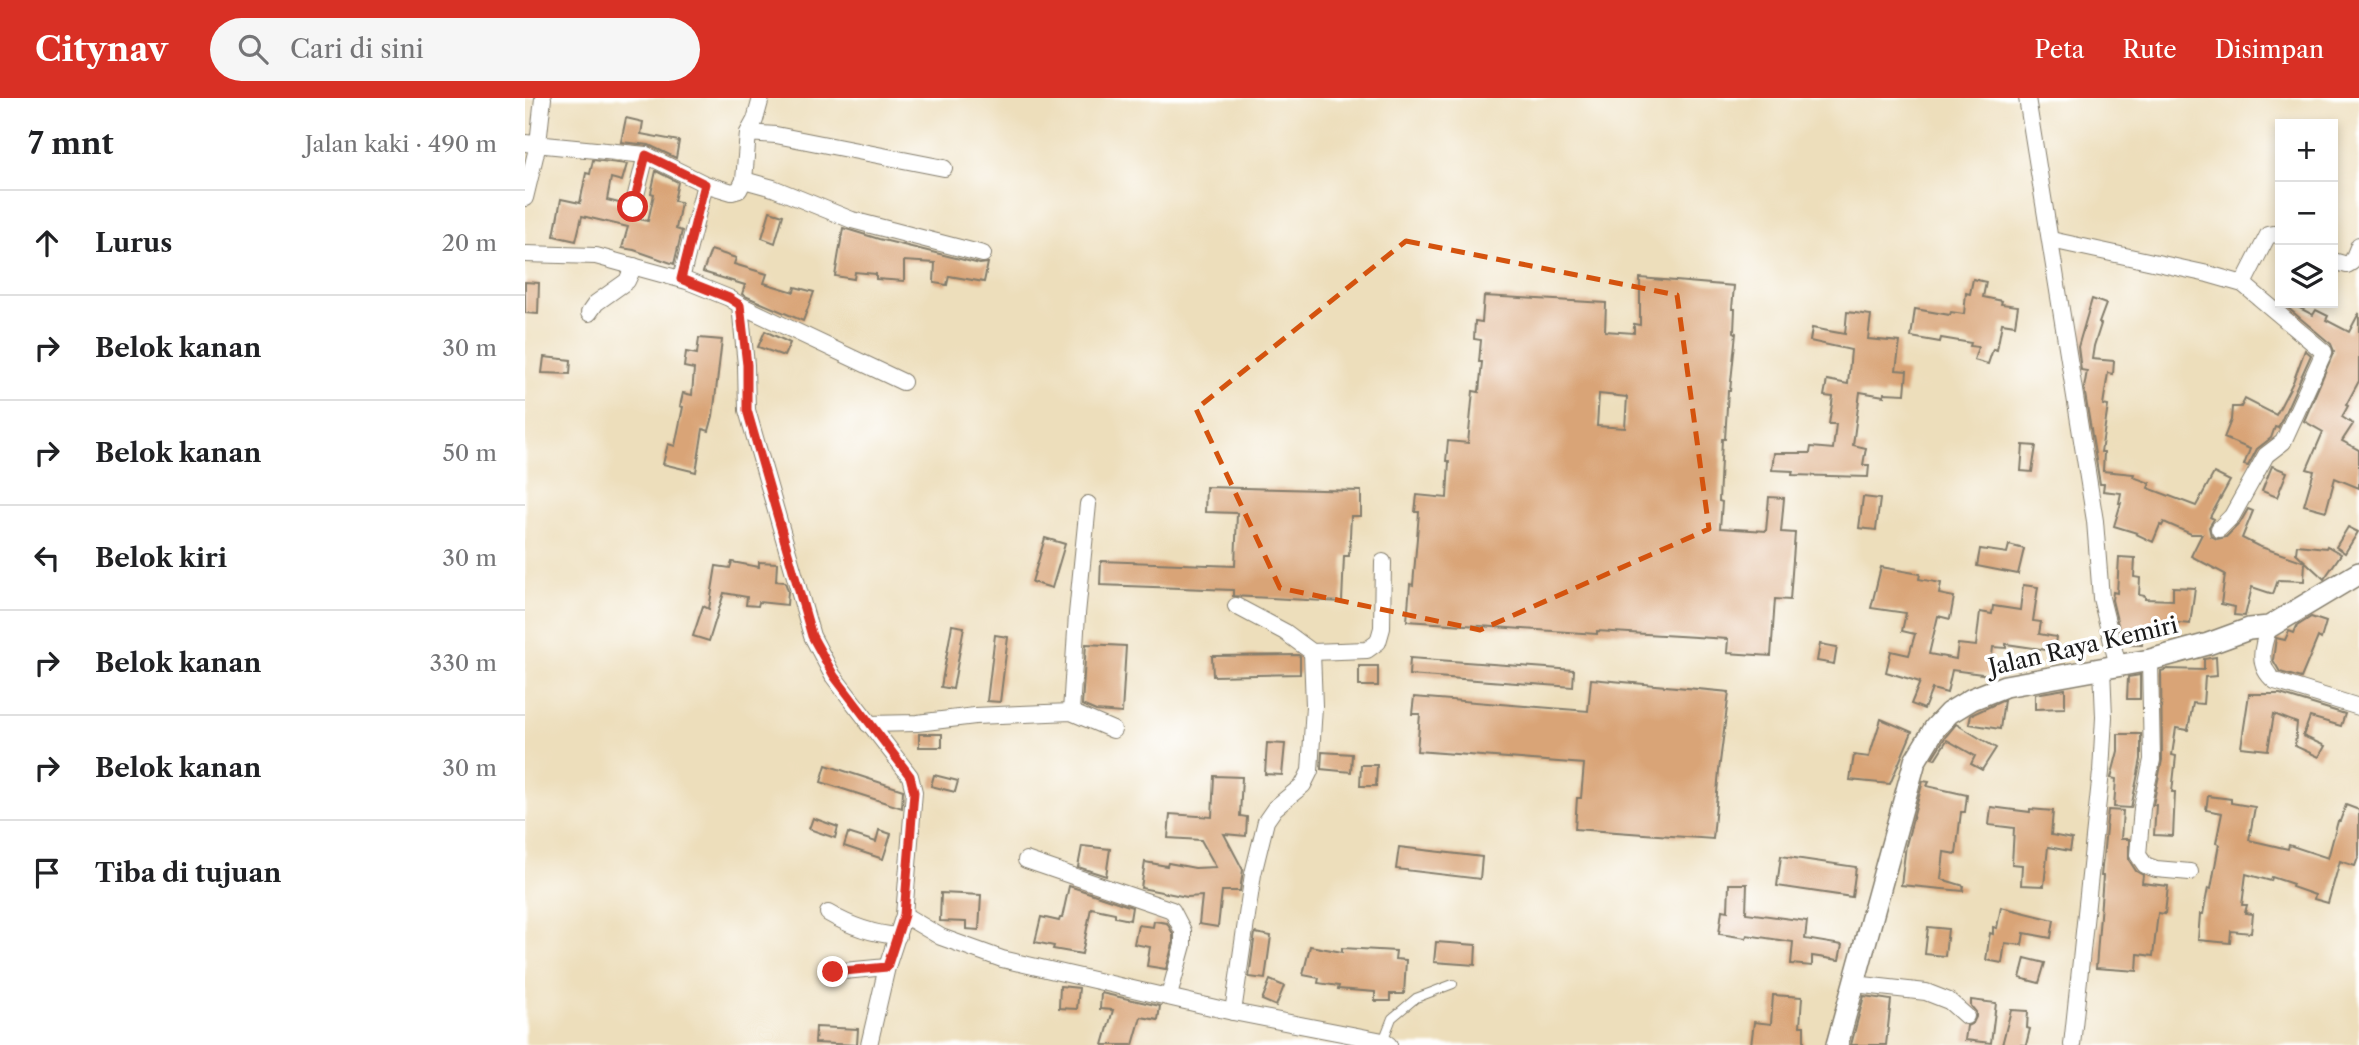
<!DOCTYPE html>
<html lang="id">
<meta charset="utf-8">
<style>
:root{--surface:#fff;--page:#f6f6f6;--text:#202124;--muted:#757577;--line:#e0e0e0;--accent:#d93025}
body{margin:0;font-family:"Libre Caslon Text",serif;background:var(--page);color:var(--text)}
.controls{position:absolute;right:21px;top:21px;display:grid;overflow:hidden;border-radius:0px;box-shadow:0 4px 10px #0003}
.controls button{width:63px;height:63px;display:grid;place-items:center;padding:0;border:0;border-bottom:2px solid var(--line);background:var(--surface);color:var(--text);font:35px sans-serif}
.stop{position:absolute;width:21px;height:21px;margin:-16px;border:5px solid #d93025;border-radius:50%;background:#fff}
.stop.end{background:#d93025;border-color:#fff;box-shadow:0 2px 7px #0008}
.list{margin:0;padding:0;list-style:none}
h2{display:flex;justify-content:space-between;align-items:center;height:91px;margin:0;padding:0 28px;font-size:30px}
h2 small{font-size:23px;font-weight:400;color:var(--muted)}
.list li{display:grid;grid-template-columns:46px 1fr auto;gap:21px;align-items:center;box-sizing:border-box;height:105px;padding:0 28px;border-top:2px solid var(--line)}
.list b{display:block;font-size:26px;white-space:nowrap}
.list em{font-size:23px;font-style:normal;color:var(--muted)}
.icon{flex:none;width:38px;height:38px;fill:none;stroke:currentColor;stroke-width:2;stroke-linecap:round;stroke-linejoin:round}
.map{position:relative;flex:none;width:1834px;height:947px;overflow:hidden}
header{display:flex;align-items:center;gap:42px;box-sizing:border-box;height:98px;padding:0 35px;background:var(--accent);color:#fff}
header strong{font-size:33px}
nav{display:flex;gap:38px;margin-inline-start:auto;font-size:24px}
.search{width:490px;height:63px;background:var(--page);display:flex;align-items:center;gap:18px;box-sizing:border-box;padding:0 24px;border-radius:38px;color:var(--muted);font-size:26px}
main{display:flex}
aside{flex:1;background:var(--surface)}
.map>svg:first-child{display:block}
.building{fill:#d9a477;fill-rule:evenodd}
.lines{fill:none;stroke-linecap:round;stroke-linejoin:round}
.service-casing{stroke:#847d6c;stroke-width:10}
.minor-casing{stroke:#847d6c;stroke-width:18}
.tertiary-casing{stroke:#847d6c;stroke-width:24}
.service{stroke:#fff;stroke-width:8}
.minor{stroke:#fff;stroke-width:16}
.tertiary{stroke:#fff;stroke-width:21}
.route{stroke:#d93025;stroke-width:9}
.marked{fill:none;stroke:#d4530e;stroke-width:5;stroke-dasharray:14 9;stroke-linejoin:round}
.labels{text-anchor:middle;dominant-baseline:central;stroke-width:7;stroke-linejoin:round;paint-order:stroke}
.street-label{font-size:23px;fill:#1c1c1c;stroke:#fff}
</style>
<header>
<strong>Citynav</strong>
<div class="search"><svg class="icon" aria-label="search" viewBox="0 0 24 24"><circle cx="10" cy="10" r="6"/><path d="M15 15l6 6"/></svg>Cari di sini</div>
<nav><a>Peta</a><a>Rute</a><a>Disimpan</a></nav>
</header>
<main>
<aside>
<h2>7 mnt<small>Jalan kaki · 490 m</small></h2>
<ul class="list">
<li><svg class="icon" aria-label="ahead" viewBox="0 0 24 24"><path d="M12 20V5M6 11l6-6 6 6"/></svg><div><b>Lurus</b></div><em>20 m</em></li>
<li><svg class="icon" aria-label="right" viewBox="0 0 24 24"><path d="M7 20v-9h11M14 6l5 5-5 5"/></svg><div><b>Belok kanan</b></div><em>30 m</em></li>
<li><svg class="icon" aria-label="right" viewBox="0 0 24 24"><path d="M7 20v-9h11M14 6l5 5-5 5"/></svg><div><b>Belok kanan</b></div><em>50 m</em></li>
<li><svg class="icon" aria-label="left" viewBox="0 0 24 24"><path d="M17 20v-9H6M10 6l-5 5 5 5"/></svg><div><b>Belok kiri</b></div><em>30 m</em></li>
<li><svg class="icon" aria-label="right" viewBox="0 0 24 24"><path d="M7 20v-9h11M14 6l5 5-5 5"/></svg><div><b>Belok kanan</b></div><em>330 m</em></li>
<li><svg class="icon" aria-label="right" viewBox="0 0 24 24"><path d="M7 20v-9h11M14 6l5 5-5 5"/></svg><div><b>Belok kanan</b></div><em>30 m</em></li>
<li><svg class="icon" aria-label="arrive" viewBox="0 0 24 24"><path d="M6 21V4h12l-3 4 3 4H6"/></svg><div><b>Tiba di tujuan</b></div></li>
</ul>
</aside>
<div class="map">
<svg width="1834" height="947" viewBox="0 0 1834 947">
<rect width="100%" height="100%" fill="#fff"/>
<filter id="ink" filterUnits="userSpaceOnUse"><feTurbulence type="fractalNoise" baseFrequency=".0143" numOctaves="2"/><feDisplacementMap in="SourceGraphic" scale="14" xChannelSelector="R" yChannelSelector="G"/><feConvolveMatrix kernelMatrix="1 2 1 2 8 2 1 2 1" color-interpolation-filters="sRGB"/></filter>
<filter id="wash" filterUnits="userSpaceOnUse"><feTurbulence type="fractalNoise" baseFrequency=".00686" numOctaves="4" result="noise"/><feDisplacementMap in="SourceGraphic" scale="28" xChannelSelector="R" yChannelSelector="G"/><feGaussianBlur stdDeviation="1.57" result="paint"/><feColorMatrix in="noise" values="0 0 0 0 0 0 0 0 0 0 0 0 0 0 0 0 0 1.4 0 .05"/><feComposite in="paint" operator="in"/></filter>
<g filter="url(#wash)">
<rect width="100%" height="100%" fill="#eddebb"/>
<g id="blocks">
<g class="building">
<polygon points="101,20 118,24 116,36 154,43 151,60 124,47 96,44"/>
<polygon points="68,62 102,66 97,83 86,80 82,102 98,106 100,116 105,119 123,123 129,96 126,95 131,73 153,84 149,103 156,104 151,131 157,133 149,166 109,152 97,150 103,129 57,118 51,143 29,138 36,101 55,105 61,75 65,76"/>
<polygon points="245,113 258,117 250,145 237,140"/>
<polygon points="318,130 354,141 455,166 463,165 459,184 424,178 422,187 409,185 410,165 379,163 379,183 351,181 351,176 330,174 329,181 310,178"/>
<polygon points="186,152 211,160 209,166 242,176 239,185 269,194 270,189 289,194 278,223 220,198 217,196 220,187 178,174"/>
<path d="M1115 180 1209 188 1207 211H1210L1209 234 1211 235 1205 293H1203L1200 341H1197L1194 403 1197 404 1195 430 1241 433 1244 399 1259 400 1256 434 1270 435 1265 502 1250 501 1246 558 1202 555 1203 541 1072 533V536L882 523 885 486 888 487 892 440 894 414H890L892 397 922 400 924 363H921L923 343 943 345 948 293 954 294 957 264H954L956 242 949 241 950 223 957 224 959 198 1081 205 1080 233 1109 235V226L1115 227ZM1074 296 1102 299 1100 330 1072 328Z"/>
<polygon points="1448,181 1461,184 1458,199 1477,203 1476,206 1493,208 1490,227 1477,225 1472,252 1468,251 1463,266 1449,262 1453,249 1445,248 1446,245 1416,240 1415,244 1386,239 1390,211 1425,217 1426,214 1439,216 1441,195 1445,196"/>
<polygon points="0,184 14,185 13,216 0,215"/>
<polygon points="1567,201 1581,206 1574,225 1576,226 1569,248 1567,261 1589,263 1588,276 1583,275 1578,307 1583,308 1576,354 1579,354 1578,373 1609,376 1608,379 1625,385 1623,390 1671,408 1689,375 1705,383 1685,419 1689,421 1684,429 1686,438 1692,441 1701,439 1715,425 1723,411 1728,413 1717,440 1733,448 1780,464 1779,483 1753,482 1748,496 1727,489 1720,518 1709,517 1710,509 1696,506 1700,476 1666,458 1677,436 1666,436 1639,424 1637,428 1635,427 1628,444 1611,436 1612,435 1589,428 1596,405 1594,405 1596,395 1578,393 1579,386 1575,386 1559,290 1562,273 1556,272 1553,249"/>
<polygon points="1765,205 1788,217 1791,212 1803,218 1801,222 1824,234 1834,215 1834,283 1821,307 1823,308 1817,319 1828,326 1817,343 1834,352 1834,390 1810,380 1801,413 1779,407 1789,373 1782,371 1798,334 1779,323 1809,253 1806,246 1763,210"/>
<polygon points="1322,214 1346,217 1343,241 1375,244 1371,272 1382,273 1380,296 1359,295 1359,298 1335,294 1328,347 1341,350 1338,367 1344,367 1343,379 1267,377 1268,373 1247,372 1249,355 1285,355 1286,349 1308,351 1311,326 1304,326 1308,299 1299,298 1302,282 1323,286 1326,252 1285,243 1287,230 1320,236"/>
<polygon points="240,233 265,245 259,258 233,249"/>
<polygon points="174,240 197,242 188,318 184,333 178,331 171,374 138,366 143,346 150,348 158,309 155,308 158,295 167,297 169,271 159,269 161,254 172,256"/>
<polygon points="1780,252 1786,257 1753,330 1750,329 1746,340 1732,351 1723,368 1719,367 1725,351 1699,340 1706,322 1707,309 1716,309 1720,301 1751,317 1768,284"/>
<polygon points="19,259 46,262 45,276 17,275"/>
<polygon points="1498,347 1511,348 1507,374 1496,373"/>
<polygon points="1747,368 1762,374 1752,399 1737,393"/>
<polygon points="681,389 836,393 836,418 826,418 824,458 819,458 817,504 708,498 708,492 575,487 576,463 710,468 712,415 680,414"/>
<polygon points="1338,399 1355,401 1351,432 1334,430"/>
<polygon points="1823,429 1833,434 1820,455 1811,449"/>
<polygon points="520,440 540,446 527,490 507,484"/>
<polygon points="1484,447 1499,451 1493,476 1452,468 1455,451 1482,455"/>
<polygon points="1772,447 1801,450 1802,448 1816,456 1799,481 1771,455"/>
<polygon points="1594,459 1610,460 1609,479 1615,480 1614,497 1620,498 1620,501 1648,502 1648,489 1670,490 1665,526 1644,524 1644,528 1617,526 1617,547 1604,547 1604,531 1594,531 1587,502 1588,494 1592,495"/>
<polygon points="207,464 234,469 234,464 252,465 251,483 260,484 263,493 262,507 234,504 233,508 221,507 222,499 199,495 184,543 168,538 178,508 184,511 191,468 205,470"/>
<polygon points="1356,469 1395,476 1394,481 1416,485 1414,496 1429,499 1425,521 1413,518 1404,556 1431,561 1433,546 1451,548 1455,514 1467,516 1468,508 1495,512 1498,487 1513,489 1508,523 1516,524 1514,536 1531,539 1529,553 1481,546 1481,550 1468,549 1465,577 1427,572 1422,595 1407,591 1399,611 1386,606 1395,584 1361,574 1366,553 1384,557 1390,536 1377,533 1381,515 1346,510"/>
<polygon points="1786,519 1801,524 1796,541 1793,539 1776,580 1755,574 1748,562 1751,540 1760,542 1764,533 1769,535 1772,528"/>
<polygon points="427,527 439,529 428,591 416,589"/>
<polygon points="470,537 483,539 475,604 462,603"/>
<polygon points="561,546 601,548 597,615 571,613 557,607"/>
<polygon points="1295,546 1312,549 1309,566 1292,563"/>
<polygon points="773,557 775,558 775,576 688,578 687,558"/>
<polygon points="1691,559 1692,578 1680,579 1678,606 1668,605 1663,632 1651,630 1647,657 1651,658 1647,694 1650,694 1648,738 1629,737 1631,707 1628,707 1637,662 1636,573 1643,571 1679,572 1679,561"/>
<polygon points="885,560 1049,572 1048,589 884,577"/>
<rect x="834" y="568" width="19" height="20"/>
<polygon points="1615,577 1615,601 1602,601 1603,579"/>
<polygon points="1066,581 1204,594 1194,672 1188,741 1050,731 1052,700 1056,700 1059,666 892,653 895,616 887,616 889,599 1063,613"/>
<polygon points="1540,591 1540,610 1510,611 1510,596"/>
<polygon points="1724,596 1755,596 1820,616 1816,628 1785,619 1778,638 1800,648 1794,659 1770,648 1772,625 1749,616 1743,652 1716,649"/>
<polygon points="1479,602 1475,631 1444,626 1446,617"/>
<polygon points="1356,621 1387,634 1365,686 1325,682 1329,657 1344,659"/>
<polygon points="1431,626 1471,650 1457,672 1446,666 1450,658 1422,642 1410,661 1407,660 1421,638"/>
<rect x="394" y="636" width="23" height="13"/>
<polygon points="1593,636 1616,636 1616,661 1606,710 1589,709 1591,681 1586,680 1593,653"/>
<polygon points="742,645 760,646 757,677 740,676"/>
<polygon points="797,654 827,656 826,674 796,671"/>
<polygon points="301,667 378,692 377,710 296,684"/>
<polygon points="836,667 852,667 851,688 835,688"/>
<polygon points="409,677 433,683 430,694 406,688"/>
<polygon points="689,678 717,679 715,718 722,719 721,738 699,736 718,772 715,793 697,793 693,829 674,826 677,798 662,799 616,790 620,764 642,768 643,765 670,770 691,769 676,742 643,740 645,716 687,719"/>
<polygon points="1398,683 1404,684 1402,688 1442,697 1440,714 1436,714 1431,756 1419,754 1416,781 1439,788 1438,793 1376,787 1381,747"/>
<polygon points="1683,698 1706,701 1706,705 1730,709 1724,742 1763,751 1764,747 1803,760 1813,723 1815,723 1821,707 1834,712 1834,757 1830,768 1815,763 1803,805 1789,801 1790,797 1767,789 1768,786 1747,779 1746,783 1721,776 1717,807 1722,807 1720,815 1728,816 1726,835 1706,833 1705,845 1673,842 1675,816 1678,816 1683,790 1686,791 1694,746 1691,745 1697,715 1681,712"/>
<polygon points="1466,709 1505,714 1505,711 1528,713 1526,737 1547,741 1545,753 1523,749 1519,788 1496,787 1497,767 1487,766 1489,730 1464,727"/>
<polygon points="1583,712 1598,713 1596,741 1604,741 1604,762 1611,773 1618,777 1617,785 1643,788 1640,816 1633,815 1628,858 1613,856 1612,873 1571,870 1578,778 1576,778"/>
<polygon points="288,720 313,729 310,740 284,731"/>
<polygon points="354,732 366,736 358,761 319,748 323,735 351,744"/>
<polygon points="557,748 585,751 581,778 553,769"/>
<polygon points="874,749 957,759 955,781 871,771"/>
<polygon points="1256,758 1331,769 1327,799 1252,788"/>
<polygon points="1204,786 1222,786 1221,815 1282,823 1280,841 1317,847 1314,862 1287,858 1287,868 1266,866 1268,844 1222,837 1221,840 1194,836 1197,812 1203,813"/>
<polygon points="544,788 607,809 605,822 590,819 590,815 566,810 557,856 528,851 529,848 510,844 516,819 534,823 535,820 537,820"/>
<polygon points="416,795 456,797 454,832 441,831 441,824 415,823"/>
<polygon points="1476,809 1529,822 1526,840 1499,835 1497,847 1480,845 1477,865 1461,862 1465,835 1468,836 1468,829 1472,830"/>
<polygon points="629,823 642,825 648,836 648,846 641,871 622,868 625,849 609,846 613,827 628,829"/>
<polygon points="1403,829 1423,831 1420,858 1400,856"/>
<polygon points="730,835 746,838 740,881 724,879"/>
<polygon points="911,844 951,847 950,867 909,864"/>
<polygon points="785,848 817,854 817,850 871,853 870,861 881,862 879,896 865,896 865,903 850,903 850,894 813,891 814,888 793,885 794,880 778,877"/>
<polygon points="1500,860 1520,865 1514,885 1495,880"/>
<polygon points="745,882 759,888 751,908 737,902"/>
<polygon points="535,888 554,890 552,911 534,910"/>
<polygon points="576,895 635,908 633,922 616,919 608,947 578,947 588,912 575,911"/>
<polygon points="1248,897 1277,899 1275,928 1279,928 1279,947 1226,947 1229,924 1246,926"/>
<polygon points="1339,898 1366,902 1361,947 1326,947"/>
<polygon points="1446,902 1471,905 1466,945 1440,942 1442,928 1448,925 1451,919 1451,914 1446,908"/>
<polygon points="1486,912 1503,913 1502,930 1505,931 1501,947 1477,947"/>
<polygon points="291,929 333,931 332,947 290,945"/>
</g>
</g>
</g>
<g filter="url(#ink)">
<use href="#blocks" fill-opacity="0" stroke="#847d6c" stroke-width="2"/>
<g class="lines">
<g class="service-casing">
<polyline id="service" points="858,943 867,920 891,900 928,886"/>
</g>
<g class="minor-casing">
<g id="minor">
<polyline points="1502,0 1570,423 1576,500 1593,568"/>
<polyline points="223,35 230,22 236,0"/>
<polyline points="0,45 121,57 180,86 207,94 214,92 219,82 223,35 251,37 419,70"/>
<polyline points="219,82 248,90 327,122 458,156"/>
<polyline points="0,100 13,46 18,0"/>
<polyline points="108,109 121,57"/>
<polyline points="1526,142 1683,176 1718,186 1799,254 1758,344 1741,357 1707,418 1694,431"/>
<polyline points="0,156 71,158 162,183 204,200 215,207 221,267 222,312 287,538 308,578 385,678 389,694 379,817 362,869 344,947"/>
<polyline points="1808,163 1822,167 1827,164 1834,147"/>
<polyline points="156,181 180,86"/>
<polyline points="1718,186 1743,137 1750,136 1755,138"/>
<polyline points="215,207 378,284"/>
<polyline points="64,215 71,205 102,183 109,168"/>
<polyline points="711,508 760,534 787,554"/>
<path d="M1744 529C1737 549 1731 568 1750 583L1834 609"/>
<polyline points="1625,562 1627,662 1617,710 1613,757 1620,767 1631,771 1665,774"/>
<polyline points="546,614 552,516 563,406"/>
<polyline points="343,626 392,625 450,618 546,614 588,632"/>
<polyline points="501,762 647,812 658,833 658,847 644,898"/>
<path d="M303 815C325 828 348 836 373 838"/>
<polyline points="379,817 416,839 477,861 708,914 858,943 864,947"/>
<polyline points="308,874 362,869"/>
<polyline points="1329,886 1401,894 1424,903 1441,918"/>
<polyline points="708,914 728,776 741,723 750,710 778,687 785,673 789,608 787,554 842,552 853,544 857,530 858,464"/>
<polyline points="1547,947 1576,674 1579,619 1577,570"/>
</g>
</g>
<g class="tertiary-casing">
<polyline id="tertiary" points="1312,947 1390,663 1410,630 1424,615 1447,601 1480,588 1625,562 1683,546 1724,531 1744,529 1834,475"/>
</g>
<use href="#service" class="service"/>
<use href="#minor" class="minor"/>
<use href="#tertiary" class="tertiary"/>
</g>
</g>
<g class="lines" filter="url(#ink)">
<polyline class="route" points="108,109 121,57 180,86 156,181 204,200 215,207 222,267 222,312 287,538 309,578 385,678 389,694 379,817 362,869 308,874"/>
</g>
<path class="marked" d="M881 143 1152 197 1184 431 955 532 755 490 671 311Z"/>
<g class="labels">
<g class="street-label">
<text transform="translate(1558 548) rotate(-13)">Jalan Raya Kemiri</text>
</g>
</g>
</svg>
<div class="controls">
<button>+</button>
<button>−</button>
<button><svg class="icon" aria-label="layers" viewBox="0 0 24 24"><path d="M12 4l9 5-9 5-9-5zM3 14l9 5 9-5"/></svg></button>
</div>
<div class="stop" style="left:108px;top:109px"></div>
<div class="stop end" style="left:308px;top:874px"></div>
</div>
</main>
